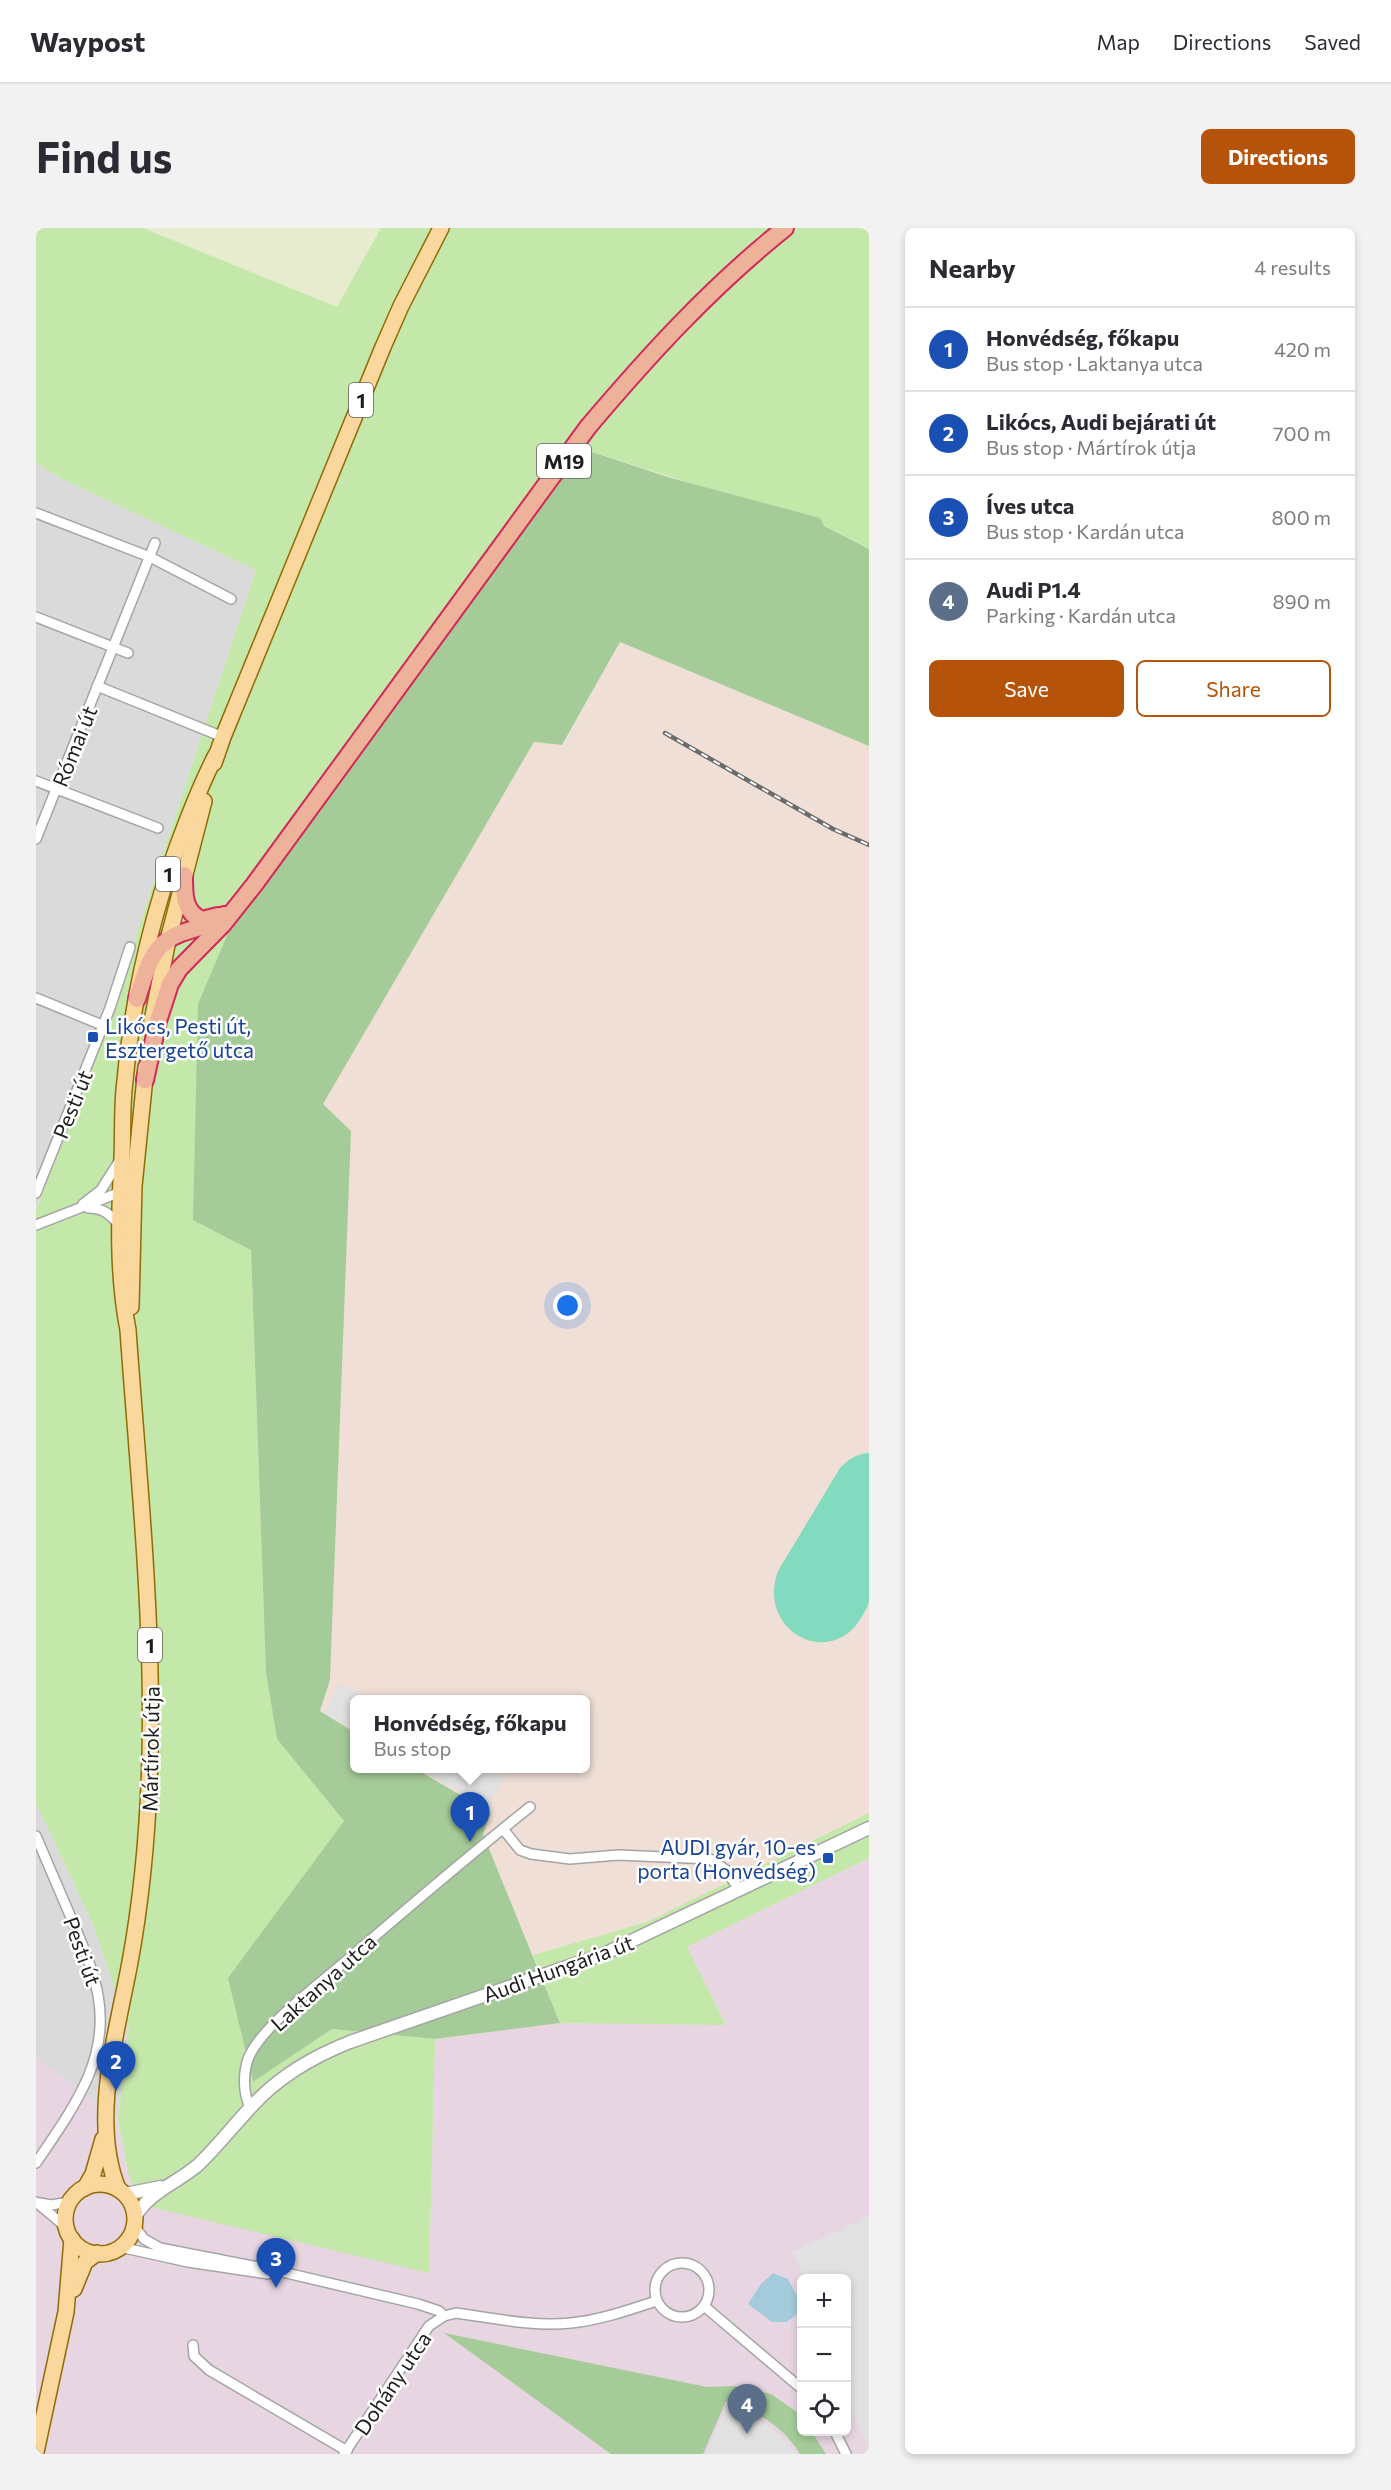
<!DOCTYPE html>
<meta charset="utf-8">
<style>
:root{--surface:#fff;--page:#f2f2f3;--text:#2b2b33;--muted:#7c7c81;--line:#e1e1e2;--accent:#b45309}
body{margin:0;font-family:Commissioner,sans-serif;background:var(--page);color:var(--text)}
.controls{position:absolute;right:18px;bottom:18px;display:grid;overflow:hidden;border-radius:9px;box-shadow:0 3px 9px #0003}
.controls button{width:54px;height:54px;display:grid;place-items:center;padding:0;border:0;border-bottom:2px solid var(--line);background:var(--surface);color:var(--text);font:30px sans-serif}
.you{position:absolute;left:532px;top:1078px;width:21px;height:21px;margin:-15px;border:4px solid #fff;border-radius:50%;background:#1a73e8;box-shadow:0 0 0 9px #1a73e833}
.badge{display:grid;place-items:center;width:39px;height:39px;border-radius:50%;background:var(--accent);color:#fff;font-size:20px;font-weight:700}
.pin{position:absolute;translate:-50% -50px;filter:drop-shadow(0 2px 3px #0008)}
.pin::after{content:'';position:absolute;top:32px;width:21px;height:18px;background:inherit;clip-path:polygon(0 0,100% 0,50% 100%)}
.popup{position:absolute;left:314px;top:1467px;width:240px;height:78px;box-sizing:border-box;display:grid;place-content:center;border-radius:9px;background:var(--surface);filter:drop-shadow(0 2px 4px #0005);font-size:20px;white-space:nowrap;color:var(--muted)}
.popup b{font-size:22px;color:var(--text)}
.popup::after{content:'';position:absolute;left:50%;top:100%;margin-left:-12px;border:12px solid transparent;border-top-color:var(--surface)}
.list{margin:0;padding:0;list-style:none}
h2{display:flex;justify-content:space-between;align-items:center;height:78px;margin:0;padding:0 24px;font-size:26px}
h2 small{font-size:20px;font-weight:400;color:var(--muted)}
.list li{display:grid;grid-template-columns:39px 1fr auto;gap:18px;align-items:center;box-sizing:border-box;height:84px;padding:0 24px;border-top:2px solid var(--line)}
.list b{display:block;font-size:22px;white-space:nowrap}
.list p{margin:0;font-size:20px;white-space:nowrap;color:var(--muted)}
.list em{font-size:20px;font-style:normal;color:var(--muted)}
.actions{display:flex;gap:12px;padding:18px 24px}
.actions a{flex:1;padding:14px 0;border:2px solid var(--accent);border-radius:9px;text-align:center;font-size:21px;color:var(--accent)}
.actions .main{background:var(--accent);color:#fff}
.icon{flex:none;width:33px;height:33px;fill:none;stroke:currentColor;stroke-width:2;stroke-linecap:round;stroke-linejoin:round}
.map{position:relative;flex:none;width:833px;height:2226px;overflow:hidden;border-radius:9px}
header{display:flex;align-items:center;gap:36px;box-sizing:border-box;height:84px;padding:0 30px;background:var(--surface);border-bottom:2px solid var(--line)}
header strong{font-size:28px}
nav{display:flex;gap:33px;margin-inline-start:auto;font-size:21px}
.intro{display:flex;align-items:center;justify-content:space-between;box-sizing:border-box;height:144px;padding:0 36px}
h1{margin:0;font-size:42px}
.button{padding:15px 27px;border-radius:9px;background:var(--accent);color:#fff;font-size:21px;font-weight:700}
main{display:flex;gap:36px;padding:0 36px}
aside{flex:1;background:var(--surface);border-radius:9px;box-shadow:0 3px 9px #0003}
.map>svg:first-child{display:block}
.residential{fill:#dbdada}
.industrial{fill:#e7d5e2;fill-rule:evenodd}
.military{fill:#f0dfd6}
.farmland{fill:#e8ecce}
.grass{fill:#c4e7aa}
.forest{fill:#a5cc98}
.pitch{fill:#82dbbe}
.parking{fill:#e1e1e1}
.water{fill:#a4cbdb}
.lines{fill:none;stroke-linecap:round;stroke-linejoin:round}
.minor-casing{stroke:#a4a4a4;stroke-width:12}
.tertiary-casing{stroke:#a4a4a4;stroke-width:15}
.primary-casing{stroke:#926b04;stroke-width:18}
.trunk-casing{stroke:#d32859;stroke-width:20}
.minor{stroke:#fff;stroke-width:9}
.tertiary{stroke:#fff;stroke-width:12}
.primary{stroke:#f9d79d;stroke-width:15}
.trunk{stroke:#eeb29a;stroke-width:16}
.rail-casing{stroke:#6b6b6b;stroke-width:4.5}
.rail{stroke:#fff;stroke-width:2;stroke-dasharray:7;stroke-linecap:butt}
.transit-dot{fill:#1a4fb4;stroke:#fff;stroke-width:2}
.labels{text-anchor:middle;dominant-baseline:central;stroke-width:5;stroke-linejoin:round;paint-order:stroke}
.shield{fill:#fff;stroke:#616161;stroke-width:1.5}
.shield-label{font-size:20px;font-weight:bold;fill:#1d1d1d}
.street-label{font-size:21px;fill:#1d1d1d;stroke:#fff}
.transit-label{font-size:21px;fill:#164399;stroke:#fff;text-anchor:start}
</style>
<header>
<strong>Waypost</strong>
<nav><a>Map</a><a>Directions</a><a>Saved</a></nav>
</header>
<div class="intro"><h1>Find us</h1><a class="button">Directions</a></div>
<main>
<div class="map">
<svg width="833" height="2226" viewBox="0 0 833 2226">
<rect width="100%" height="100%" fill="#eeebe3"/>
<g class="residential">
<polygon points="0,235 26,251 220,342 62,824 0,981"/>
<polygon points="0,1575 56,1694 93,1801 82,1892 0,1830"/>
</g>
<path class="industrial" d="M833 1630V2226H0V1830L82 1892 93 1948 393 2045 399 1811 524 1795 690 1796 650 1719ZM766 2050H810V2204H766Z"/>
<polygon class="military" points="584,414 833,518 833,1585 611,1694 497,1727 447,1606 455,1585 380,1541 550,1540 550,1472 318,1472 318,1504 284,1483 294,1452 314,903 287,876 498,514 527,517"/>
<polygon class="farmland" points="107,0 345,0 301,79"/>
<g class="grass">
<polygon points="0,0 107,0 301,79 345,0 833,0 833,321 788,298 538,218 215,1022 230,1445 241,1511 308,1593 193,1750 217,1854 296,1801 399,1811 393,2045 106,1977 93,1948 82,1892 93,1801 56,1694 0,1575 0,982 62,824 220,342 26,251 0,235"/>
<polygon points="833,1585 833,1630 651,1719 690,1797 524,1795 497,1727 611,1694"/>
</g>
<g class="forest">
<polygon points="538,218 635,250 784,290 788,298 833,321 833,518 584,414 526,517 498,514 287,876 315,903 294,1452 284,1483 318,1504 318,1540 380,1541 455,1585 447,1606 524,1795 399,1811 296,1801 217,1854 192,1750 308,1593 241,1511 230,1445 215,1022 157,992 162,776 207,670"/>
<path d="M408 2105 671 2159 698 2158 735 2166 761 2184 765 2190 766 2204H776L790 2226H764C746 2197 722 2184 690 2173L667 2226H575Z"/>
</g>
<path class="pitch" d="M833 1225C833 1259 833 1293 833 1327 833 1342 833 1359 833 1373 832 1379 828 1385 825 1390 794 1442 720 1403 742 1343L804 1240C813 1231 820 1226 833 1225Z"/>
<g class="parking">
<polygon points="303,1455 332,1471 318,1472 318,1503 289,1486"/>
<polygon points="383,1541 454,1541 469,1549 451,1580"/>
<polygon points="833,1988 833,2221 811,2174 810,2050 769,2050 756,2024"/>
<polygon points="691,2176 711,2183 734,2199 751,2213 760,2226 670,2226"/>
</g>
<polygon class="water" points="737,2045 752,2051 761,2068 763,2084 751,2094 736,2094 712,2076 725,2056"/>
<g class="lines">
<g class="minor-casing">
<g id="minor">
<polyline points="0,285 114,329 195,371"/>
<polyline points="0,389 92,425"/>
<polyline points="61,458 187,509"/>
<polyline points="0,553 122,600"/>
<polyline points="0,611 119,315"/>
<polyline points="0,770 66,797"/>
<polyline points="0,965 74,780 94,719"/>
<polyline points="47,976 65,962 84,932"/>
<path d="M52 980C67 980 74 986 83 997"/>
<polyline points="0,997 87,963"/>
<polyline points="467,1601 484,1622 495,1626 534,1631 582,1627 674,1631 690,1642 702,1660"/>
<path d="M0 1608C12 1636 24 1664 36 1692 60 1748 77 1790 52 1849 38 1881 19 1907 0 1935"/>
<path d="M214 1879C207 1865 207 1846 212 1831 225 1798 285 1755 312 1731 372 1680 432 1628 494 1579"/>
<polyline points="0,1974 31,2000"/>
<polyline points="4,1975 15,1977 34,1974"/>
<polyline points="98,1998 108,2011 124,2020 238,2042 382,2076 403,2083 408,2088"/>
<polyline points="84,2019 152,2034 232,2046"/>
<circle cx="646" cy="2062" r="27"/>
<polyline points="668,2078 766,2161"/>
<polyline points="157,2117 158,2128 173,2142 311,2223"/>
<polyline points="799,2204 810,2226"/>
<path d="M308 2226 393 2098 408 2088 420 2085C457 2090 497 2099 535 2095 564 2092 593 2082 620 2073"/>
</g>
</g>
<g class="tertiary-casing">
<g id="tertiary">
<polyline points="89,1966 125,1959"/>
<path d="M99 1989C113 1964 141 1955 162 1937 181 1919 197 1898 215 1879 242 1849 276 1829 314 1814L568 1726 833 1600"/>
</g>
</g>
<g class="primary-casing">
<g id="primary">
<polyline points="178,535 187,509 347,119 365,78 405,0"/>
<polyline points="115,798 132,712 168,573"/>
<polyline points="95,1079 98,958 110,839"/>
<circle cx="64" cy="1991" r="35"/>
<polyline points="49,1960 57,1946 67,1911"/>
<path d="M82 1961C54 1892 81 1805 94 1734 133 1522 107 1314 92 1102 81 1045 83 988 86 930 87 907 86 884 88 862 96 769 117 679 151 593 160 570 169 548 180 527"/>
<polyline points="38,2061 49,2034 61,2025"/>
<polyline points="0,2224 30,2084 36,2011"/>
</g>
</g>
<g class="trunk-casing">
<g id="trunk">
<path d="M148 647C148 665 147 684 166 692L182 688"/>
<path d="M101 771C110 743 115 716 145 705 160 700 175 697 188 687"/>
<path d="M109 852 122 793 134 756 143 741 187 696 218 657 552 199C613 127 675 59 749 0"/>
</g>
</g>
<use href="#minor" class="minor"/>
<use href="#tertiary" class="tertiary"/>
<use href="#primary" class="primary"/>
<use href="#trunk" class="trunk"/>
<g class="rail-casing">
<polyline id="rail" points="629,505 797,601 833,617"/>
</g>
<use href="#rail" class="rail"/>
</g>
<g class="transit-dot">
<rect x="51" y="803" width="12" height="12" rx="3"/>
<rect x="786" y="1624" width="12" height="12" rx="3"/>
</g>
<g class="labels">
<g class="shield">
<rect x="313" y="155" width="24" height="34" rx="4.5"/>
<rect x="501" y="216" width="54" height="34" rx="4.5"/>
<rect x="120" y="629" width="24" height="34" rx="4.5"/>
<rect x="102" y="1400" width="24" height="34" rx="4.5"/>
</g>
<g class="shield-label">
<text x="325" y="172">1</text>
<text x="528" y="233">M19</text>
<text x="132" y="646">1</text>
<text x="114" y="1417">1</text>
</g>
<g class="street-label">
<text transform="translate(38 518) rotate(-68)">Római út</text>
<text transform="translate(36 876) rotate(-68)">Pesti út</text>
<text transform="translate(114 1521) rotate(-89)">Mártírok útja</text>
<text transform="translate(47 1723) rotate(70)">Pesti út</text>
<text transform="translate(522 1740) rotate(-20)">Audi Hungária út</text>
<text transform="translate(287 1754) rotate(-42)">Laktanya utca</text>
<text transform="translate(356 2155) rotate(-56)">Dohány utca</text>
</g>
<g class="transit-label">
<text x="69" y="797">Likócs, Pesti út,<tspan x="69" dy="24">Esztergető utca</tspan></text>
<text x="780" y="1618" text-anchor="end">AUDI gyár, 10-es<tspan x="780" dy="24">porta (Honvédség)</tspan></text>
</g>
</g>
</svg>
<div class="controls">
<button>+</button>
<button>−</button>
<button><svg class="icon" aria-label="locate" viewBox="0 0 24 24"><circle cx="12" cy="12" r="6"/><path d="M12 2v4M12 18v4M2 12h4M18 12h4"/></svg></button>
</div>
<div class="you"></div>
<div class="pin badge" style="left:434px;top:1614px;background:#1a4fb4">1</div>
<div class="popup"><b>Honvédség, főkapu</b>Bus stop</div>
<div class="pin badge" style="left:80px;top:1863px;background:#1a4fb4">2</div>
<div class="pin badge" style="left:240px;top:2060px;background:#1a4fb4">3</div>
<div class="pin badge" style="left:711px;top:2206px;background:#5c6f8a">4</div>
</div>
<aside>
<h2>Nearby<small>4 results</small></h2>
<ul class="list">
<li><span class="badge" style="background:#1a4fb4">1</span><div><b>Honvédség, főkapu</b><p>Bus stop · Laktanya utca</p></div><em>420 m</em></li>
<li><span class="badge" style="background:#1a4fb4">2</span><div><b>Likócs, Audi bejárati út</b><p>Bus stop · Mártírok útja</p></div><em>700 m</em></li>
<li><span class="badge" style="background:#1a4fb4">3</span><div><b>Íves utca</b><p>Bus stop · Kardán utca</p></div><em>800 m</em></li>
<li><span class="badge" style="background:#5c6f8a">4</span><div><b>Audi P1.4</b><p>Parking · Kardán utca</p></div><em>890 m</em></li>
</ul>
<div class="actions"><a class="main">Save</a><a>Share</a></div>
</aside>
</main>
